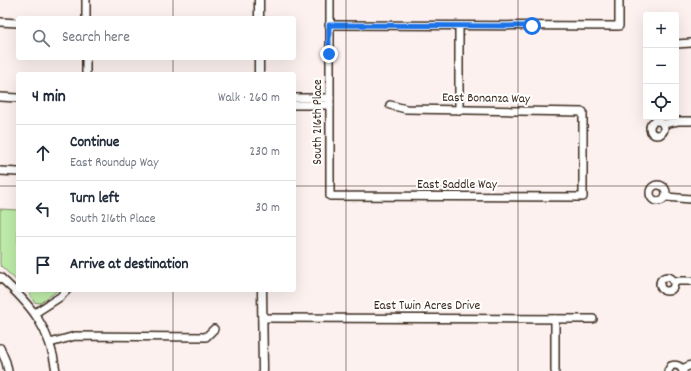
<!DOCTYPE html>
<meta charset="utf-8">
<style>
:root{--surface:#fff;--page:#f2f2f3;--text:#1f2937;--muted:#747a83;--line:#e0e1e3}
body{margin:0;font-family:Dekko,sans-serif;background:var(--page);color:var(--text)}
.controls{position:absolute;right:12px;top:12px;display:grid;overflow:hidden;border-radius:4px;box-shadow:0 4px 16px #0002}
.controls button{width:36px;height:36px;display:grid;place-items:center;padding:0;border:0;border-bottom:1px solid var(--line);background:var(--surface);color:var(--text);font:20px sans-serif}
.stop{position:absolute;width:12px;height:12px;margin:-9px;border:3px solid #1a73e8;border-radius:50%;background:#fff}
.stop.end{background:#1a73e8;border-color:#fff;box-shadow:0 1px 4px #0008}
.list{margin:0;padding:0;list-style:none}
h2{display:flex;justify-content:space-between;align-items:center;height:52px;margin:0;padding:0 16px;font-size:17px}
h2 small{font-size:13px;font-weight:400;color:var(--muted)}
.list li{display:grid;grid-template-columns:26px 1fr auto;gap:12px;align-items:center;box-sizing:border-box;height:56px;padding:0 16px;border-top:1px solid var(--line)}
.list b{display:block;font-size:15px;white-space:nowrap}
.list p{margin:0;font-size:13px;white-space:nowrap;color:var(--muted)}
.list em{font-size:13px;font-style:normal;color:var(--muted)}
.icon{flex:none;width:22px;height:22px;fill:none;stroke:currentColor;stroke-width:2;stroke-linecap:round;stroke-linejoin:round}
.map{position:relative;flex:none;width:691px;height:371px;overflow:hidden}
.search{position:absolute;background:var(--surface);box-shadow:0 4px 16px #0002;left:16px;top:16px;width:280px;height:44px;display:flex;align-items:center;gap:10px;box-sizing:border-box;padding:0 14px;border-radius:4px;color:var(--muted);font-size:15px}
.panel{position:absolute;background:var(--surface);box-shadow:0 4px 16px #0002;left:16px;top:72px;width:280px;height:220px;border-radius:4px}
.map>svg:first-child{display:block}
.green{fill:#bdeba8;stroke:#7c8a63}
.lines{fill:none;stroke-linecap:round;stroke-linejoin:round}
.minor-casing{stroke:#3b2a1e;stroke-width:10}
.tertiary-casing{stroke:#3b2a1e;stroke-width:11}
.minor{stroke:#fff;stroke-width:7}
.tertiary{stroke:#fff;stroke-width:8}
.route{stroke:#1a73e8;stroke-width:5}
.grid{fill:none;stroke:#3b2a1e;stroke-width:1;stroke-opacity:0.55}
.labels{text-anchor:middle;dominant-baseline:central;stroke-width:4;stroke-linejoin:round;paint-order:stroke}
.street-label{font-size:13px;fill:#3b2a1e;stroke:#fff}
</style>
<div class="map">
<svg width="691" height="371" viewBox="0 0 691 371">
<rect width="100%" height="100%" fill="#fcf1ef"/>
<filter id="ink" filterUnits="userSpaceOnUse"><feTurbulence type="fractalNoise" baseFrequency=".025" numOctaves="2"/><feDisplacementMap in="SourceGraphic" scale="8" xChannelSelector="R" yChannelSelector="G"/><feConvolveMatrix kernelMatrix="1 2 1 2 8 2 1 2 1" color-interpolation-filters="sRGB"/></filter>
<g filter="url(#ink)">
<g class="green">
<polygon points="0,209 18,210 18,282 0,265"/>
<polygon points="26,290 58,290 40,303 34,302 30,294"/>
</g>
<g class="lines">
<g class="minor-casing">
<g id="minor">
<polyline points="86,0 86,18"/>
<polyline points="330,0 330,196 583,197 583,112 406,109 390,105"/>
<polyline points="0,22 18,23"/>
<polyline points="329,25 619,26 619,0"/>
<polyline points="676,44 691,43"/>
<polyline points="86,74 86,58"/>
<polyline points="0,97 18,98"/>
<polyline points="294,98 330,98"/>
<polyline points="294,105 330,105"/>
<polyline points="459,110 459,26"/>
<circle cx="657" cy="128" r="7"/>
<polyline points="663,124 678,121 691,121"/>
<polyline points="0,171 18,172"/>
<circle cx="658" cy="193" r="8"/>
<polyline points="666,197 691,199"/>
<path d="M0 277C31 305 50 327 56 371"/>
<circle cx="667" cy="284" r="7"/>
<polyline points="674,281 691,281"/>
<polyline points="35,313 60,297 67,290"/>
<polyline points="262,318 593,319"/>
<polyline points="50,343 75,336 206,337 214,329"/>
<polyline points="0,348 6,362 8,371"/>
<polyline points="682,369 691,365"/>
<polyline points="555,371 555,319"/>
<path d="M668 371 671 366C676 364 681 366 683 371"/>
</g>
</g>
<g class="tertiary-casing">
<g id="tertiary">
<polyline points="259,0 259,18"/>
<polyline points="259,58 259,74"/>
<polyline points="262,290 263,371"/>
</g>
</g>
<use href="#minor" class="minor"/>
<use href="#tertiary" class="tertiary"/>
</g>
</g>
<g class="lines" filter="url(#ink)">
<polyline class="route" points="329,54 329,25 532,26"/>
</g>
<path class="grid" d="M173 0V18M346 0V371M518 0V371M173 58V74M0 186H18M294 186H691M173 290V371"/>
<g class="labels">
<g class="street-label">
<text transform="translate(486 99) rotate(1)">East Bonanza Way</text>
<text transform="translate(318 122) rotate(-90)">South 216th Place</text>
<text x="457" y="185">East Saddle Way</text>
<text x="427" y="306">East Twin Acres Drive</text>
</g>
</g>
</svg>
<div class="controls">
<button>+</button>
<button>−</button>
<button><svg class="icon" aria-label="locate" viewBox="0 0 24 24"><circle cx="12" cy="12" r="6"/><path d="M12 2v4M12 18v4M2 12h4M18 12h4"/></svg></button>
</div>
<div class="stop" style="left:532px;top:26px"></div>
<div class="stop end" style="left:329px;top:54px"></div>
<div class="search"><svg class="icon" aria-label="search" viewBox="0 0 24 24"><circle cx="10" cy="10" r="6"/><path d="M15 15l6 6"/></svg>Search here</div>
<section class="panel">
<h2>4 min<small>Walk · 260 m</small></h2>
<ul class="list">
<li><svg class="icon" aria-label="ahead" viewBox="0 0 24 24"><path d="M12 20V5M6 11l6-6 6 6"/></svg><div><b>Continue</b><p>East Roundup Way</p></div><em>230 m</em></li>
<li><svg class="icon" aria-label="left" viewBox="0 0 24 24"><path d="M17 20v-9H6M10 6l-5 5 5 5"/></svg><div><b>Turn left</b><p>South 216th Place</p></div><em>30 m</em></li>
<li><svg class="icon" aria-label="arrive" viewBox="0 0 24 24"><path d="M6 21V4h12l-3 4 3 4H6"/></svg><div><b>Arrive at destination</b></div></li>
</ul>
</section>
</div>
